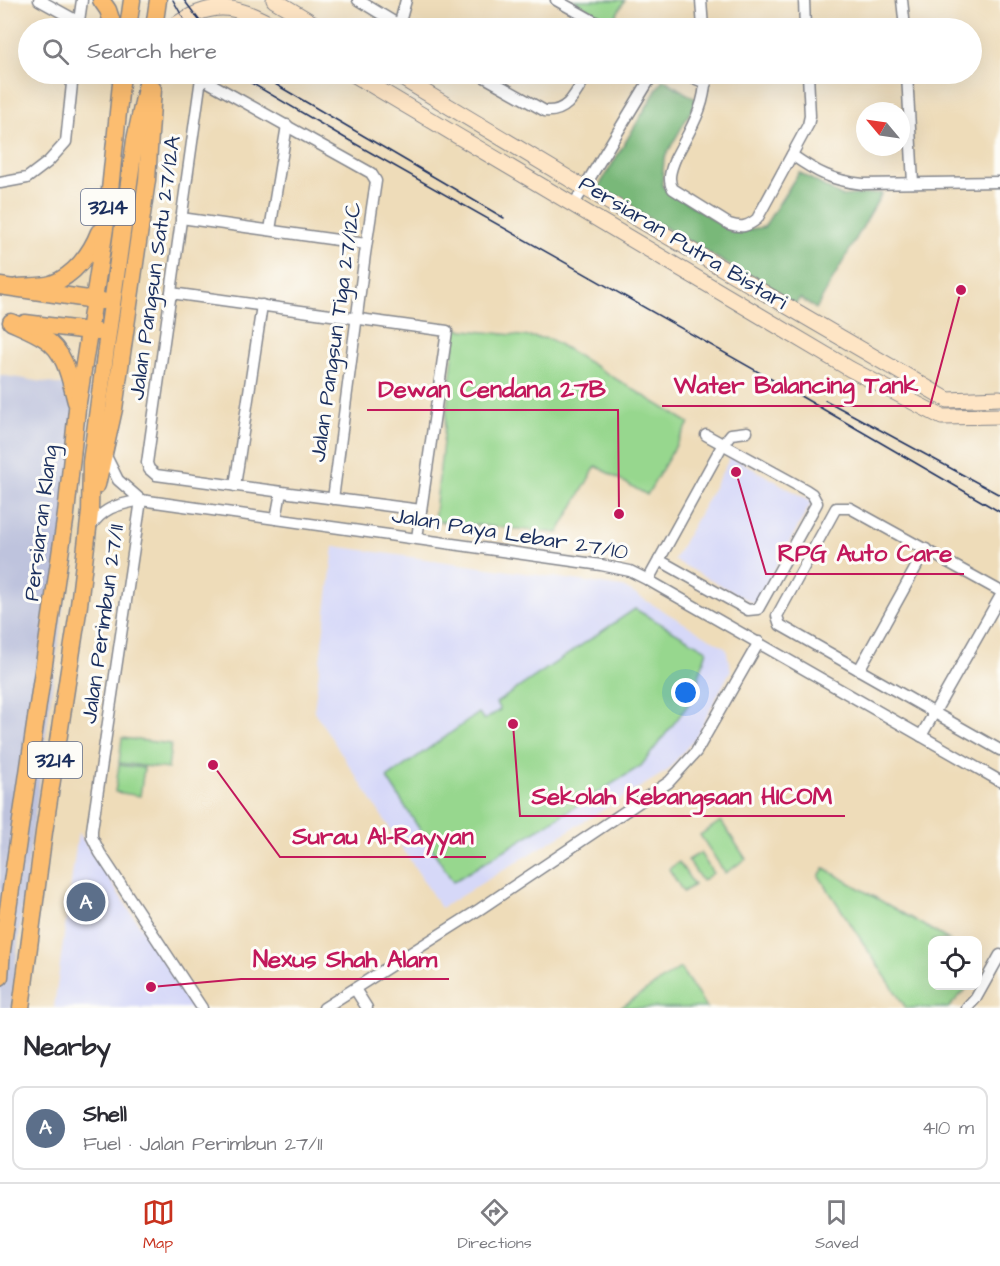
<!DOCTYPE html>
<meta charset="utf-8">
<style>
:root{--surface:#fff;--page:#f7f7f7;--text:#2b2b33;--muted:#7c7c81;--line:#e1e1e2;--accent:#c8321e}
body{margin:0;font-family:"Architects Daughter",sans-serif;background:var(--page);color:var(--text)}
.controls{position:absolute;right:18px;bottom:18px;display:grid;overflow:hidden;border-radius:12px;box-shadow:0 6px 24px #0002}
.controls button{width:54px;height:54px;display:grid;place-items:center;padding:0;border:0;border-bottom:2px solid var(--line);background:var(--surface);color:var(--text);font:30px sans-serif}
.compass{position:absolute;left:856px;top:102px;width:54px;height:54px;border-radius:50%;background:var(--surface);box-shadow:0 6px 24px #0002;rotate:299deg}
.you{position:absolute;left:686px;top:693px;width:21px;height:21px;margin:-15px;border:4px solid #fff;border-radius:50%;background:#1a73e8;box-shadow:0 0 0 9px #1a73e833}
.badge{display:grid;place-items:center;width:39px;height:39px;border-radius:50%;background:var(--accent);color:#fff;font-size:20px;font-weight:700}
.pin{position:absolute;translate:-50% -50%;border:3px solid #fff;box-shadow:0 2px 6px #0006}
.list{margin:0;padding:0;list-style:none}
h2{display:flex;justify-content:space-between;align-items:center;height:78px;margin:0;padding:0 24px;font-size:26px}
h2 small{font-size:20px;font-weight:400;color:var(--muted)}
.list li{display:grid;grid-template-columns:39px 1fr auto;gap:18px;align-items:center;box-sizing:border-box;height:84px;margin:0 12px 12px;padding:0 12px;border:2px solid var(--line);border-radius:12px}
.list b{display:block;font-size:22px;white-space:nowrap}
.list p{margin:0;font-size:20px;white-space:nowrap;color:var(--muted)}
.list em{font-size:20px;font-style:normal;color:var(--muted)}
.icon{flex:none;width:33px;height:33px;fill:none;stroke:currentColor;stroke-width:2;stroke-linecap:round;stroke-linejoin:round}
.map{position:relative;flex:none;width:1000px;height:1008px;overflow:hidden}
.search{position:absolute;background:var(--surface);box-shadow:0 6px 24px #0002;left:18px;right:18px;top:18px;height:66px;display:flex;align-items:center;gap:15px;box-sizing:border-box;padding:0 21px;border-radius:33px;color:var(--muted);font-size:22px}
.sheet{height:174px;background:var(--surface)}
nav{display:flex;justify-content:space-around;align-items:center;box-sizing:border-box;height:84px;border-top:2px solid var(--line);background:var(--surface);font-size:16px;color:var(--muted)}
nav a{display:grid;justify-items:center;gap:3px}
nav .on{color:var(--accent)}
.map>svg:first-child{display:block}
.built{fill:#d6d8f8}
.industrial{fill:#bec3dd}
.green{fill:#97d78e;stroke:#598376;stroke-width:1.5}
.forest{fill:#79b879;stroke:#4a746c;stroke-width:1.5}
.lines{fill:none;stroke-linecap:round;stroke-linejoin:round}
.street-casing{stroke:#84868c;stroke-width:13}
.secondary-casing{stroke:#84868c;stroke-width:17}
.primary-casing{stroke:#84868c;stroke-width:19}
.street{stroke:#fff;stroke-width:10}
.secondary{stroke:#fee5c5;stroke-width:15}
.primary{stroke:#fcbd6f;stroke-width:16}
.tram{stroke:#1b2f5e;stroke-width:1.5}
.labels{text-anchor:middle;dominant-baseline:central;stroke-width:6;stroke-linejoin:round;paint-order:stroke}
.shield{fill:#fdfcf7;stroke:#5f6c8c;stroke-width:1.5}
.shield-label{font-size:21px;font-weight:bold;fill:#1b2f5e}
.street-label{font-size:22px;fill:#1b2f5e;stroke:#fdfcf7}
.leader{fill:none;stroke:#c2185b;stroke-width:2}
.callout-dot{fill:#c2185b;stroke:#fdfcf7;stroke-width:2}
.callout-label{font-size:24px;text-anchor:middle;font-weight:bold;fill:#c2185b;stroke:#fdfcf7;stroke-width:6;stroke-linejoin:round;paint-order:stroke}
</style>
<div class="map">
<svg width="1000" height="1008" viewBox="0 0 1000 1008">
<rect width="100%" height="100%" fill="#fdfcf7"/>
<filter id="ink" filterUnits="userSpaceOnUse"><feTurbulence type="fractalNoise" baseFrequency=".0167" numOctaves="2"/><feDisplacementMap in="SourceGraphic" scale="12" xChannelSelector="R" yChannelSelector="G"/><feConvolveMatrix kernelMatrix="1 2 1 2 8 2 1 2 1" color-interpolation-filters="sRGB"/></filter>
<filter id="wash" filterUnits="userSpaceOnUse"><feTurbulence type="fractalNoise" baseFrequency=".008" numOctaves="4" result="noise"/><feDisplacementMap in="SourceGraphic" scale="24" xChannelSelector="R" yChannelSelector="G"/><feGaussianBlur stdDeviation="1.35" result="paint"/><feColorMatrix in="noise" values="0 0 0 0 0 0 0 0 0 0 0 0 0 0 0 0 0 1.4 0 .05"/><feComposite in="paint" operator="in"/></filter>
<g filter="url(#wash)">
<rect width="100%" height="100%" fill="#eedcb9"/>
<g class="built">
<polygon points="731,456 812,502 755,604 674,560"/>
<polygon points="334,546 623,587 726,648 731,670 696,737 667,771 441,908 314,711"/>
<polygon points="78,832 194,1008 54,1008"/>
</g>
<polygon class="industrial" points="0,375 92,390 18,943 12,1008 0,1008"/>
<g class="green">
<polygon points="573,0 625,0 612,22"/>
<polygon points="456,329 550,339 689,423 647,495 596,466 558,533 434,521"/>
<polygon points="635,609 707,650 692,700 641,766 453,882 387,778 479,713 484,720 500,710 496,703"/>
<polygon points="122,738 171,744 168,769 119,763"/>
<polygon points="119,765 144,768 140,796 115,792"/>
<polygon points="721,821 746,859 725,873 700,835"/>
<polygon points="700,853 713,873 702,881 688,860"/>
<polygon points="679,862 694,885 683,892 669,869"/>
<polygon points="824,868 949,940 932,940 932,986 969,986 948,1008 906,1008 819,876"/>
<polygon points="680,968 707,1008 620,1008"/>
</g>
<polygon class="forest" points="663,79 697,100 664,159 662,186 732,232 764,227 799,172 841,196 882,193 816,309 800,298 795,304 598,188"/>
</g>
<g filter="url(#ink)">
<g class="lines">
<g class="street-casing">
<g id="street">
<polyline points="39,0 79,22"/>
<polyline points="358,0 404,28"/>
<polyline points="556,0 606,28"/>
<polyline points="701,0 703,28"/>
<polyline points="804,0 805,28"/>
<polyline points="902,0 905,28"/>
<polyline points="399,26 406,0"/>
<polyline points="78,28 82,0"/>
<path d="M479 74 545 111C569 113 576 92 587 74"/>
<polyline points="684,74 706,83"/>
<path d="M705 74C707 106 689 131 675 159 671 169 667 180 673 189L729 224C742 228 747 227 757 219L808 125 810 116 808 74"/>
<polyline points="907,74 913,183"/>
<path d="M792 155C816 172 833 181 863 184L1000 182"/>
<polyline points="0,183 27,178 48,162 66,142 73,74"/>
<polyline points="574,204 653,74"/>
<polyline points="181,218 366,244"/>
<polyline points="270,230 287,125"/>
<polyline points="171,293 447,331 417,538"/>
<polyline points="105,454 118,480 141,500"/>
<polyline points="235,486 262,305"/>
<path d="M333 499 365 254 376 181 371 173 201 78 147 463 149 469 156 475C244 487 333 499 421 510"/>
<polyline points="141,500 92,830 92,837 100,853 202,1008"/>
<polyline points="276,519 281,492"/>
<path d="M90 527C105 506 118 505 141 500L601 565 630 571 648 580 1000 781"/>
<polyline points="659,560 748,610 758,609 817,503 812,494 806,490 706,435"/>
<polyline points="648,580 723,444 731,434 747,432"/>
<polyline points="1000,591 850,508 836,508 777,616 780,625 1000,750"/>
<polyline points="859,670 926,549"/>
<polyline points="921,736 1000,597"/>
<polyline points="355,989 367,1008"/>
<polyline points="324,1008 480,909 669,782 696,752 759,642"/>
<polyline points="967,1008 976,998 1000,955"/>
</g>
</g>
<g class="secondary-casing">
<g id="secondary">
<polyline points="274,0 321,28"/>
<path d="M171 28C211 0 234 3 277 28"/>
<polyline points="353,74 850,369 942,417 1000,416"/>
<polyline points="395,74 583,187 948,400 1000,398"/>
</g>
</g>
<g class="primary-casing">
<g id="primary">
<polyline points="101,0 108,10 114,28"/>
<polyline points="128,28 132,0"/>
<polyline points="154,28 158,0"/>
<polyline points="0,286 102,301"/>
<path d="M17 287C27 286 41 287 51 284 74 276 91 253 99 232"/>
<path d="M11 322C22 327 35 332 45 339 66 352 70 380 76 402"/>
<polyline points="25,323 98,332"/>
<polyline points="97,485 114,409 147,180 153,89"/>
<polyline points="0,977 2,950 66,514 77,409 108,209 122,74"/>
<polyline points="21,1008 44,832 79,605 90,512 91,462 108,333 135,140 149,74"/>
</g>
</g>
<use href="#street" class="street"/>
<use href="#secondary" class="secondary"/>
<use href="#primary" class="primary"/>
<g class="tram">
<polyline points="173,0 186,23 192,28"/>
<polyline points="184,0 205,28"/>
<polyline points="236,74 345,138 778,383 1000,512"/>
<polyline points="258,74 504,218"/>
<polyline points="825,400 1000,495"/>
</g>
</g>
</g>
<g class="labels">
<g class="shield">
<rect x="81" y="189" width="54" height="36" rx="4.5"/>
<rect x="28" y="742" width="54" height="36" rx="4.5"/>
</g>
<g class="shield-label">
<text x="108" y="207">3214</text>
<text x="55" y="760">3214</text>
</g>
<g class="street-label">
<text transform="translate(683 243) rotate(31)">Persiaran Putra Bistari</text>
<text transform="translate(155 268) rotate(-82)">Jalan Pangsun Satu 27/12A</text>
<text transform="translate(336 332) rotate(-82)">Jalan Pangsun Tiga 27/12C</text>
<text transform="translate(41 523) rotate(-83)">Persiaran Klang</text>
<text transform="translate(510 534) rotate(9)">Jalan Paya Lebar 27/10</text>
<text transform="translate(103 624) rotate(-82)">Jalan Perimbun 27/11</text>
</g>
</g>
<path class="leader" d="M961 290L930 406H662M619 514L618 410H367M736 472L766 574H964M513 724L520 816H845M213 765L280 857H486M151 987L241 979H449"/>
<g class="callout-dot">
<circle cx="961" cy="290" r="6"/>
<circle cx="619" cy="514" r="6"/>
<circle cx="736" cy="472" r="6"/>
<circle cx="513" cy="724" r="6"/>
<circle cx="213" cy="765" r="6"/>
<circle cx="151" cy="987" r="6"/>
</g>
<g class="callout-label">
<text x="796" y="393">Water Balancing Tank</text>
<text x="492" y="397">Dewan Cendana 27B</text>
<text x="865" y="561">RPG Auto Care</text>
<text x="682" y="804">Sekolah Kebangsaan HICOM</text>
<text x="383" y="844">Surau Al-Rayyan</text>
<text x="345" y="967">Nexus Shah Alam</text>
</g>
</svg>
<div class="controls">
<button><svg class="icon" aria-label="locate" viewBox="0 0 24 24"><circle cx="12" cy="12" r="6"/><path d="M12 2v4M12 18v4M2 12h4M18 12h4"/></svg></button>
</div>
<svg class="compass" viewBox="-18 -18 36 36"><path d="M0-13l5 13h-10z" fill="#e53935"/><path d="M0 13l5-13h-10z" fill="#7c7c81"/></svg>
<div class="you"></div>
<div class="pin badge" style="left:86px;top:902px;background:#5c6f8a">A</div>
<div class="search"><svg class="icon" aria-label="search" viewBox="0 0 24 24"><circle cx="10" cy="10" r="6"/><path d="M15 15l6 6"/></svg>Search here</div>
</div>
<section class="sheet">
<h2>Nearby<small></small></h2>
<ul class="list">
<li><span class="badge" style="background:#5c6f8a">A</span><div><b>Shell</b><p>Fuel · Jalan Perimbun 27/11</p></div><em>410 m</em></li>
</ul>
</section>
<nav>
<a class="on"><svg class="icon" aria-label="map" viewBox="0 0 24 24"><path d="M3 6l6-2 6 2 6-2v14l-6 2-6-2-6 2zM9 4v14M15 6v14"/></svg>Map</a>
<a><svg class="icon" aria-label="directions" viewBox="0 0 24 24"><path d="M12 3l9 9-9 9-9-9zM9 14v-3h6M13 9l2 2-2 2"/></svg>Directions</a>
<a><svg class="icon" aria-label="saved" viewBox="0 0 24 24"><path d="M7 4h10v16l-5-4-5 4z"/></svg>Saved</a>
</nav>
